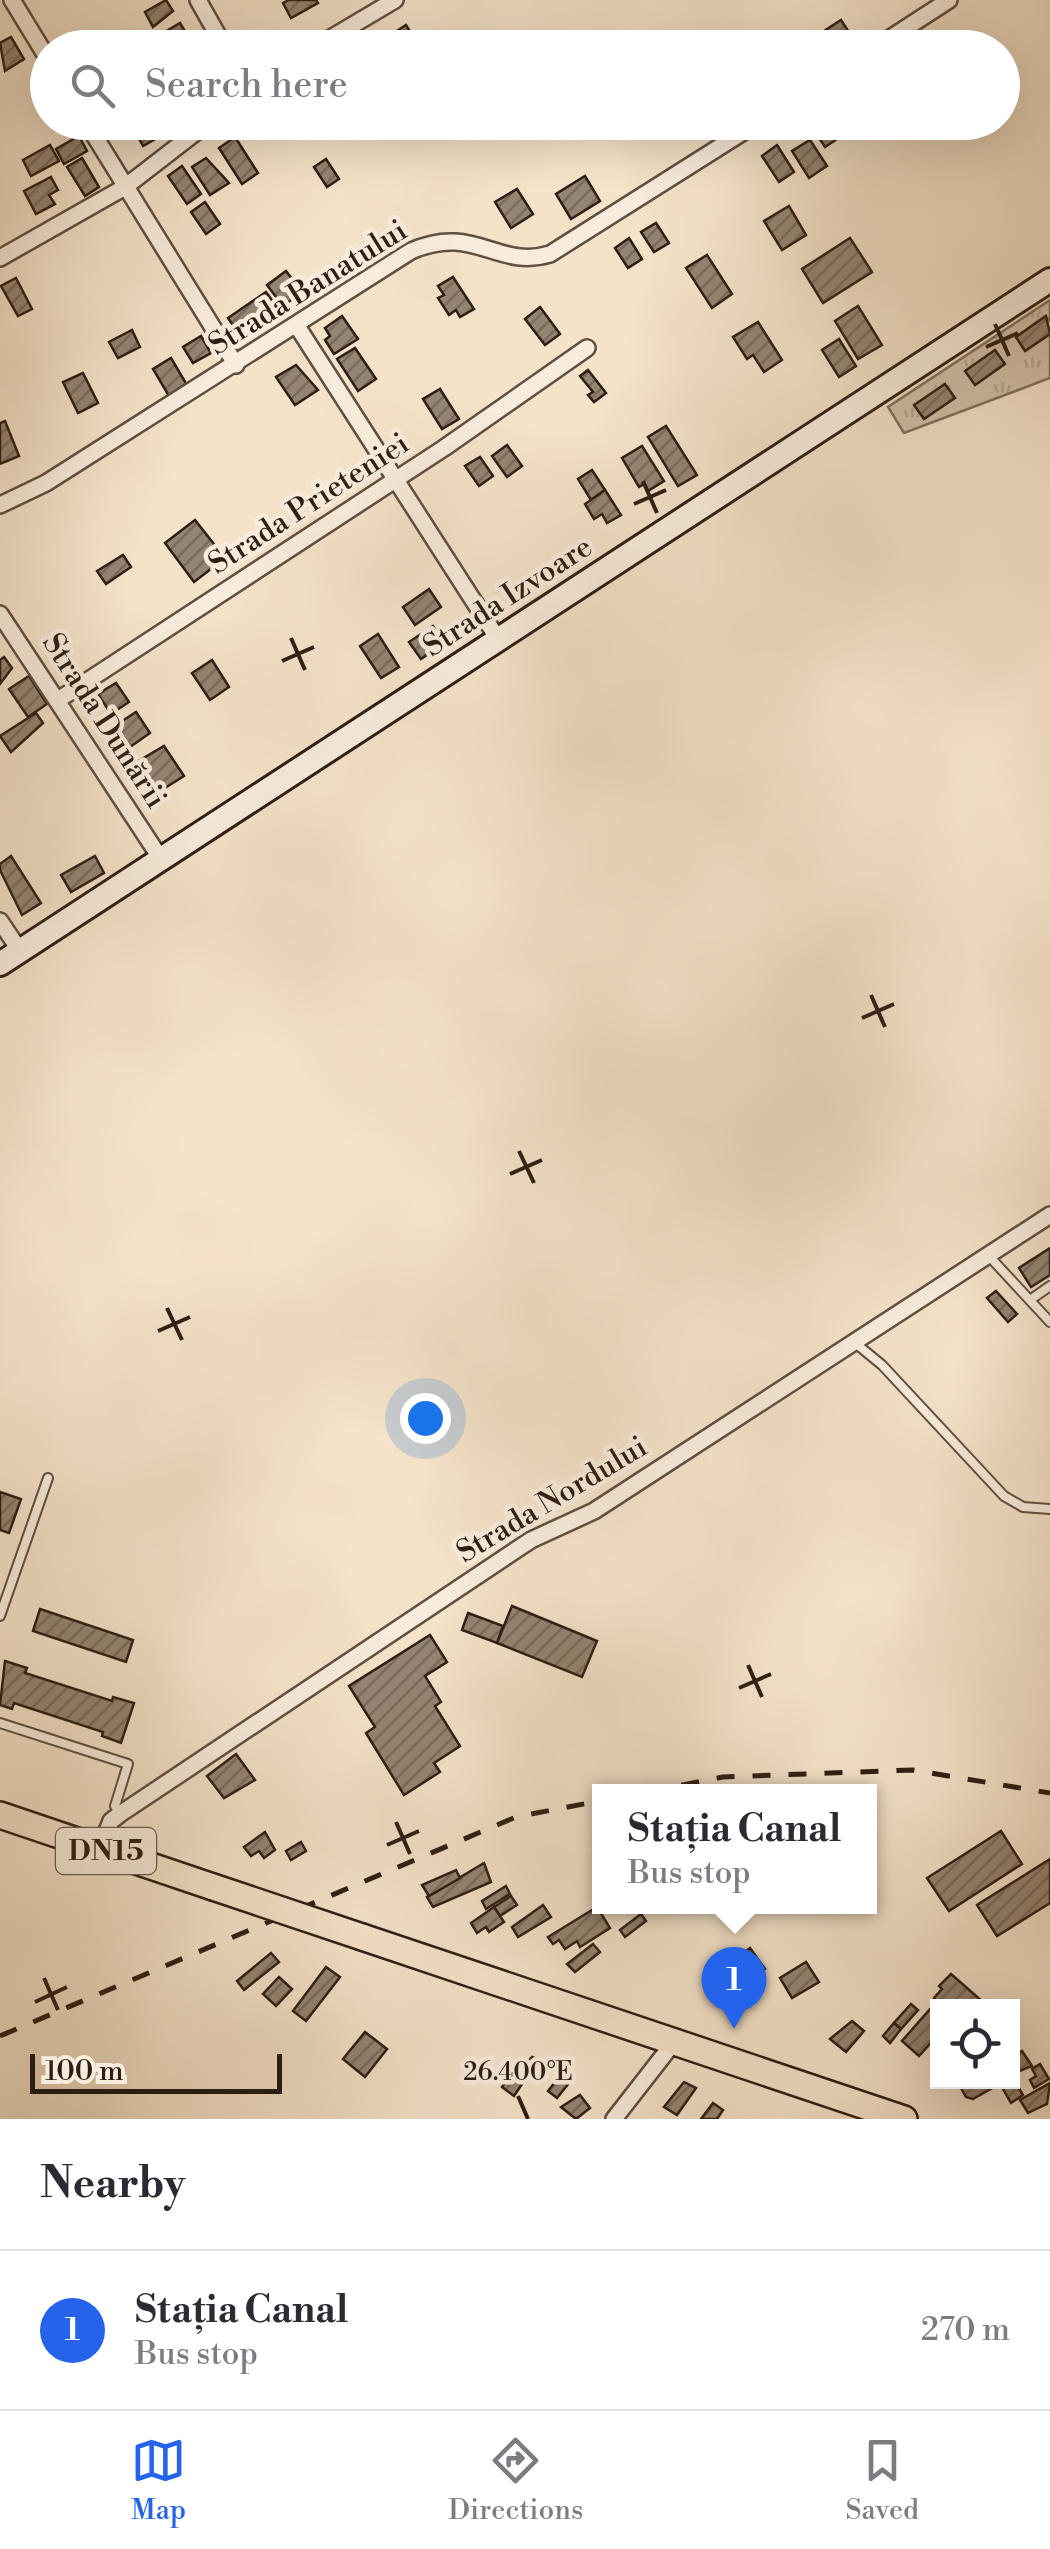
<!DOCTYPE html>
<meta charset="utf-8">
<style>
:root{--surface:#fff;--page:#f2f2f3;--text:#2b2b33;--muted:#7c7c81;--line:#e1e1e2;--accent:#2563eb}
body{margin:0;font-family:"Libre Bodoni",serif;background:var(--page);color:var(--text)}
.controls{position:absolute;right:30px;bottom:30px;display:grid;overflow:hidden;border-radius:0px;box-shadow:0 10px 40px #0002}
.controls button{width:90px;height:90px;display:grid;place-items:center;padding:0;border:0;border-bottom:2px solid var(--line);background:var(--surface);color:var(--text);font:50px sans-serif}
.scale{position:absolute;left:30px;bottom:25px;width:252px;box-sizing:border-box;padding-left:10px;border:5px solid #2d1e13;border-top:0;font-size:28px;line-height:35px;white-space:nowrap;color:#2d1e13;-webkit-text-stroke:8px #f8ecdc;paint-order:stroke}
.you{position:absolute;left:425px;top:1418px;width:35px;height:35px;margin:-25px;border:8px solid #fff;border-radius:50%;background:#1a73e8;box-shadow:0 0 0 15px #1a73e833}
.badge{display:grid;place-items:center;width:65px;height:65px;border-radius:50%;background:var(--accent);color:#fff;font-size:32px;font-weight:700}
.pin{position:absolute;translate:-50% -82px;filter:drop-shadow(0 2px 5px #0008)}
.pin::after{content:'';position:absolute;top:52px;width:35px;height:30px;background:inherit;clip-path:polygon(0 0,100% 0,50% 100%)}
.popup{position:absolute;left:592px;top:1784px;width:285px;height:130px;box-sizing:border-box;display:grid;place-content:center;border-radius:0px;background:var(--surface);filter:drop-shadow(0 2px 8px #0005);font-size:32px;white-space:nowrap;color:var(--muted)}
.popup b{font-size:38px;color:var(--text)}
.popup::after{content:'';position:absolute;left:50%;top:100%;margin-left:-20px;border:20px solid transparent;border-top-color:var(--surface)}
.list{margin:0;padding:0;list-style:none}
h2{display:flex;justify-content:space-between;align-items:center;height:130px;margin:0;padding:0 40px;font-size:42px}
h2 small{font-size:32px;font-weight:400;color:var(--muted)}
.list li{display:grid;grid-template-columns:65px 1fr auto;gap:30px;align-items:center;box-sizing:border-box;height:160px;padding:0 40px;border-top:2px solid var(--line)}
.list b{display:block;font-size:38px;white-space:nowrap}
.list p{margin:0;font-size:32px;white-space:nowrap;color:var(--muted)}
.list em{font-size:32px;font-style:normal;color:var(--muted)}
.icon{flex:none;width:55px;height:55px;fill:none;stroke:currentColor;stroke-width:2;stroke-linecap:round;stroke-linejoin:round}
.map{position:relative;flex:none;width:1050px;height:2119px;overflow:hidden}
.search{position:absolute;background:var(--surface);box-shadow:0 10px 40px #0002;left:30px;right:30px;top:30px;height:110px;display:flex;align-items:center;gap:25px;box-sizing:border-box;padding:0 35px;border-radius:55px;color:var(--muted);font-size:38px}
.sheet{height:290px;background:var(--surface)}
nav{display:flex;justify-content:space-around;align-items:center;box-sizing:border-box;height:140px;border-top:2px solid var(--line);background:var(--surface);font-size:28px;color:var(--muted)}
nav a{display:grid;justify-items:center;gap:5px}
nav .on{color:var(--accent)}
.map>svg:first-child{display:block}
.grass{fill:url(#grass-tufts);stroke:#80705e;stroke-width:2.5}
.building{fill:url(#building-hatch);stroke:#2d1e13;stroke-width:2.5}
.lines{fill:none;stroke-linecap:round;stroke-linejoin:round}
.lane-casing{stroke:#5f4f40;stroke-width:12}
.street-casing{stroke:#5f4f40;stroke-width:20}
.secondary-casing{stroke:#2d1e13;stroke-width:28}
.primary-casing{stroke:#2d1e13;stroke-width:30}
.lane{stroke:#f8ecdc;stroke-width:8}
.street{stroke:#f8ecdc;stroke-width:15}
.secondary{stroke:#f8ecdc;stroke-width:22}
.primary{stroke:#f4e2c9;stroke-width:25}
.rail{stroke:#2d1e13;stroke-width:5;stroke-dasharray:18 18;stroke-linecap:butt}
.primary-bridge-casing{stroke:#2d1e13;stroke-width:30;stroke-linecap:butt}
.primary-bridge{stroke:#f4e2c9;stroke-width:25}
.ticks{fill:none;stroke:#2d1e13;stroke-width:4}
.labels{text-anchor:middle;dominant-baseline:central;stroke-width:9;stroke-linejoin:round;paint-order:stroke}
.shield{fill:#f8ecdc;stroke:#6a5c4f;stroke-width:2.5}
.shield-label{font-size:28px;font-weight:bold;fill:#2d1e13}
.street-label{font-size:30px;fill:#2d1e13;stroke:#f8ecdc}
.ticks-label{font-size:25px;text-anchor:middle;fill:#2d1e13;stroke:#f8ecdc;stroke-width:9;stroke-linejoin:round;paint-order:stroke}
</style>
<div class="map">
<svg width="1050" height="2119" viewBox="0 0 1050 2119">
<defs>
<pattern id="grass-tufts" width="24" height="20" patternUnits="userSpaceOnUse" patternTransform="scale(2.5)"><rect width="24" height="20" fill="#d2c1aa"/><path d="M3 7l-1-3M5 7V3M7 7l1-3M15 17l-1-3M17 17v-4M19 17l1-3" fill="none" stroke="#b5a591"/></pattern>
<pattern id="building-hatch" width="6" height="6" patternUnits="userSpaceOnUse" patternTransform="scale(2.5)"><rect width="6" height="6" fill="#948472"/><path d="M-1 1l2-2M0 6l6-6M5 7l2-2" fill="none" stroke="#796b5c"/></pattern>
</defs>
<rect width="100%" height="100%" fill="#f4e2c9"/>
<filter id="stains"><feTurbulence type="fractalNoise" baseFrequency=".002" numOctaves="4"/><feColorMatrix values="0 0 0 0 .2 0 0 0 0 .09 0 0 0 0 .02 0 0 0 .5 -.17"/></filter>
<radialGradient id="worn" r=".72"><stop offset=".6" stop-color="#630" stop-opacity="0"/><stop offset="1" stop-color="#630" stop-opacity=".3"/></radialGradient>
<polygon class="grass" points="1050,300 1050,321 1045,316 1016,337 1026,350 1050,334 1050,378 904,433 888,407"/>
<g class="building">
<polygon points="166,0 173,11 153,27 145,12"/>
<polygon points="289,0 316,0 318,3 291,18 283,3"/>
<polygon points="841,20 854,40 843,48 810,48 807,42"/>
<polygon points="180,23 195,48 174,48 165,32"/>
<polygon points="406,25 417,43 379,48 377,44"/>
<polygon points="83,35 91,48 61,48"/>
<polygon points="11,37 24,59 5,71 0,43"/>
<polygon points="130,122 176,122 178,126 143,146"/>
<polygon points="284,122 303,122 308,129 295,137"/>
<polygon points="819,122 834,122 843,135 825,147 812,127"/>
<polygon points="79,136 87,151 64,164 56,149"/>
<polygon points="235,137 258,173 242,184 219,148"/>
<polygon points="810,140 827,166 809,178 792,151"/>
<polygon points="50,145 59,161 31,176 23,160"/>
<polygon points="777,145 794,172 779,182 762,156"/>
<polygon points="82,158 99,187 85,196 67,167"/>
<polygon points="206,158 229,183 210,195 192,167"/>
<polygon points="326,159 339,179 327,187 314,167"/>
<polygon points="182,166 201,194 187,204 168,176"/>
<polygon points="585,176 600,201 571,219 556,194"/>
<polygon points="51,177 58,190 49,195 55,204 36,214 24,191"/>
<polygon points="517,189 533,214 511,228 495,202"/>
<polygon points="205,202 220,224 206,234 191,212"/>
<polygon points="789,206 806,235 782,250 764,221"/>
<polygon points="656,223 669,243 654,252 641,232"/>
<polygon points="629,238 642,259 628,268 615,248"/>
<polygon points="850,238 872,272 823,303 802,269"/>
<polygon points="707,255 732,294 712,308 686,268"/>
<polygon points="286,271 302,292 283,306 267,285"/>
<polygon points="453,277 474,309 460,317 456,310 449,315 438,298 444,295 438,286"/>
<polygon points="16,278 32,309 18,316 1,286"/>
<polygon points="266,292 277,307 239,334 228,318"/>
<polygon points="858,306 882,345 858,359 835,321"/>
<polygon points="540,307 560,334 545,345 525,319"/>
<polygon points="342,316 358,339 334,354 325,340 330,336 325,328"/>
<polygon points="1046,316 1050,334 1025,351 1016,337"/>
<polygon points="758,322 782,360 764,372 753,355 747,359 733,337"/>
<polygon points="132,330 140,347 118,358 109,342"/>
<polygon points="201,336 211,353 193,363 183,347"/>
<polygon points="839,339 856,366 839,377 822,350"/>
<polygon points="355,348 376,379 358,391 337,359"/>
<polygon points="995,350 1005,364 975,385 965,371"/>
<polygon points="171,358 187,385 169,396 153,369"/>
<polygon points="296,365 318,390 295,405 276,377"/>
<polygon points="588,370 606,393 594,402 588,395 593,392 580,376"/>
<polygon points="83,373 98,403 78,413 63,382"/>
<polygon points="945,384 955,398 924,419 914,405"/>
<polygon points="440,389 459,419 442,429 423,399"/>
<polygon points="5,421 19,456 0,464 0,423"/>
<polygon points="666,426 697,475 678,486 648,437"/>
<polygon points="507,445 522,466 507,477 492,456"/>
<polygon points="642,446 664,481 648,491 644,484 639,487 622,458"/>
<polygon points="480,457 493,476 479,486 465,466"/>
<polygon points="592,470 605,490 591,500 578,479"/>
<polygon points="605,490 621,515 607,523 602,514 594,519 585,504"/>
<polygon points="195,520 225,558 194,582 165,543"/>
<polygon points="123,555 131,567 106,584 97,571"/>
<polygon points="429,589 441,607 415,625 403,607"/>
<polygon points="433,626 444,643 421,659 409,642"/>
<polygon points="378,634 399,667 381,678 360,646"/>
<polygon points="4,657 12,668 0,684 0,660"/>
<polygon points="212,660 229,687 210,700 192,673"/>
<polygon points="29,676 47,704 28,717 9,689"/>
<polygon points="116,683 129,702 111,714 98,694"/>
<polygon points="136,712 150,733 130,747 116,725"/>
<polygon points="36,713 43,723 11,752 0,736"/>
<polygon points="164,746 184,776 157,793 137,762"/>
<polygon points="11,856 41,903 22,915 0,870 0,864"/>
<polygon points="95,856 104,873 71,892 61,875"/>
<polygon points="1050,1248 1050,1275 1031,1287 1019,1268"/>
<polygon points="996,1291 1017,1314 1008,1322 987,1298"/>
<polygon points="0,1492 21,1499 9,1533 0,1530"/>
<polygon points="512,1606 597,1641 582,1677 497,1643"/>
<polygon points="40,1609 133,1640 126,1662 33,1631"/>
<polygon points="468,1613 503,1626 497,1643 462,1630"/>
<polygon points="430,1635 447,1662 425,1676 441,1702 435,1706 460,1746 434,1763 440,1772 404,1795 366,1733 375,1727 349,1686"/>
<polygon points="5,1661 27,1668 25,1673 112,1701 113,1697 134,1703 121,1743 102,1736 103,1732 14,1703 12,1709 0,1705"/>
<polygon points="236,1754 255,1780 224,1798 207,1776"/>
<polygon points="1001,1831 1022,1864 949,1911 927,1878"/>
<polygon points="265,1832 275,1850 264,1858 259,1851 251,1856 244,1847"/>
<polygon points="301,1842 306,1851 291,1860 286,1851"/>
<polygon points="1050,1859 1050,1903 997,1936 977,1905"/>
<polygon points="484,1863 491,1882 433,1907 427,1897"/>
<polygon points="456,1870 460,1878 429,1896 422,1885"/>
<polygon points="506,1886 510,1894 486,1909 482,1901"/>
<polygon points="511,1896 517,1905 500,1916 494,1907"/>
<polygon points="543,1905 551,1917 518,1937 512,1927"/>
<polygon points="494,1907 504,1922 489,1932 486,1927 477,1933 471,1923"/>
<polygon points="597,1907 610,1928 580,1947 577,1941 565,1949 559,1940 553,1944 548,1937"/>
<polygon points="641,1914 646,1921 625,1937 620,1930"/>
<polygon points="593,1944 600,1952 575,1972 567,1964"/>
<polygon points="750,1948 765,1969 729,1993 715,1975"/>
<polygon points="271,1953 279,1962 244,1990 237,1981"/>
<polygon points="806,1962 819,1982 792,1998 780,1978"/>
<polygon points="326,1967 340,1977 306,2021 293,2011"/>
<polygon points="951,1974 983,2002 979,2006 938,2006 938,2035 919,2056 902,2041 937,2001 934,1998 942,1989 939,1986"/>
<polygon points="279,1977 292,1989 276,2006 263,1994"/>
<polygon points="911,2004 918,2010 901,2029 894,2023"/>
<polygon points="852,2021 864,2031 846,2052 830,2039"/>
<polygon points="894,2023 901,2029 890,2043 883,2036"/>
<polygon points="365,2032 387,2049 365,2077 343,2059"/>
<polygon points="1022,2051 1032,2066 1012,2074 1012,2058"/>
<polygon points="532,2057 550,2065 542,2079 519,2072"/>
<polygon points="1040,2064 1049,2079 1034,2088 1030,2080 1036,2076 1032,2069"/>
<polygon points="515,2069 524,2075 524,2081 514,2096 502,2087"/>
<polygon points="564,2071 573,2078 557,2098 548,2091"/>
<polygon points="684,2082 696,2088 677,2115 664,2107"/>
<polygon points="973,2082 1003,2082 973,2099 966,2097 961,2088"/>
<polygon points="1015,2082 1023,2095 1011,2103 1003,2089"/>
<polygon points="1050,2083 1047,2104 1028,2113 1020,2100"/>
<polygon points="580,2095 590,2108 576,2119 561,2107"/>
<polygon points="713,2103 723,2110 717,2119 701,2119"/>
</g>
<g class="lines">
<g class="lane-casing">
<g id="lane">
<polyline points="988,1255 1050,1322"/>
<polyline points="1030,1300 1050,1286"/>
<polyline points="854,1342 882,1365 1004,1496 1023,1507 1050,1509"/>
<polyline points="0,1616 48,1478"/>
<polyline points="0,1723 128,1764 115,1806 120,1814"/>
</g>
</g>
<g class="street-casing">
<g id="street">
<polyline points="12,0 48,59"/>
<polyline points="198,0 225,48"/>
<polyline points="314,48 395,0"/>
<polyline points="875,48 949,0"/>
<polyline points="86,122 236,365"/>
<polyline points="0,258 125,187 209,122"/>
<polyline points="297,326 498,639"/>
<path d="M0 505 46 483 411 251C475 223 497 270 550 254L759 122"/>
<polyline points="0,614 161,859"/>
<polyline points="58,700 444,448 587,348"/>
<polyline points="0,921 20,951"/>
<polyline points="100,1849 111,1821 120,1814 531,1540 594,1511 1050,1215"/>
<polyline points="614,2119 674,2042"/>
</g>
</g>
<g class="secondary-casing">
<polyline id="secondary" points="0,964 1050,280"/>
</g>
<g class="primary-casing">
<g id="primary">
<polyline points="0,1815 213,1887"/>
<polyline points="362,1937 904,2119"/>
</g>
</g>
<use href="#lane" class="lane"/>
<use href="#street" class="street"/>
<use href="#secondary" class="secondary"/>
<use href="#primary" class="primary"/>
<g class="rail">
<polyline points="646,1792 723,1777 913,1770 1050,1793"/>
<polyline points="0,2036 516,1817 599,1801"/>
</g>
<g class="primary-bridge-casing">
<polyline id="primary-bridge" points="213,1887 362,1937"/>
</g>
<use href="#primary-bridge" class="primary-bridge"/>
</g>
<path class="ticks" d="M995 324 1009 356M986 347 1018 333M643 481 657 513M634 504 666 490M291 638 305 670M282 661 314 647M871 995 885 1027M862 1018 894 1004M519 1151 534 1183M510 1174 542 1160M167 1308 182 1340M158 1331 190 1317M748 1665 762 1697M739 1688 771 1674M396 1822 410 1854M387 1845 419 1831M44 1978 58 2010M35 2002 67 1987M518 2096 528 2119"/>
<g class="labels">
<rect class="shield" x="56" y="1828" width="100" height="46" rx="8"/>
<g class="shield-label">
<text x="106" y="1851">DN15</text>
</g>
<g class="street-label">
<text transform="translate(308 288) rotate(-32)">Strada Banatului</text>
<text transform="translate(309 504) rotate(-33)">Strada Prieteniei</text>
<text transform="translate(508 597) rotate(-33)">Strada Izvoare</text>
<text transform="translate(104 721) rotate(57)">Strada Dunării</text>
<text transform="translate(552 1500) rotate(-31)">Strada Nordului</text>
</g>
</g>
<g class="ticks-label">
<text x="518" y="2080">26.400°E</text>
</g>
<rect width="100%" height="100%" filter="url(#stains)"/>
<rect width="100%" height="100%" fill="url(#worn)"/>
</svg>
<div class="controls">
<button><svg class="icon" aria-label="locate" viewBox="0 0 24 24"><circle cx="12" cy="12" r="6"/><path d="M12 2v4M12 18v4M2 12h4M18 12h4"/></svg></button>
</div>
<div class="scale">100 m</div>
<div class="you"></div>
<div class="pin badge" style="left:734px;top:2029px">1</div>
<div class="popup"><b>Stația Canal</b>Bus stop</div>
<div class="search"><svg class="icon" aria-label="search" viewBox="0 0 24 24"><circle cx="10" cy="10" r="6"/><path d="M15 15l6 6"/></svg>Search here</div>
</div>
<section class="sheet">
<h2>Nearby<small></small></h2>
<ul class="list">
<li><span class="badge">1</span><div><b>Stația Canal</b><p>Bus stop</p></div><em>270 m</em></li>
</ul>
</section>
<nav>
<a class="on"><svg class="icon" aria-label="map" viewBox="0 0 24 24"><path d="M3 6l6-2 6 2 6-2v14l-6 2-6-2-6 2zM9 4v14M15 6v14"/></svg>Map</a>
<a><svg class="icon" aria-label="directions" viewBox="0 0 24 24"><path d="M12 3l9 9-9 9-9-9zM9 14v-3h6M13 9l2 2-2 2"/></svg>Directions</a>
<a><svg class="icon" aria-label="saved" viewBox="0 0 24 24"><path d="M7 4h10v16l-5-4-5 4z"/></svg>Saved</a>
</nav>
